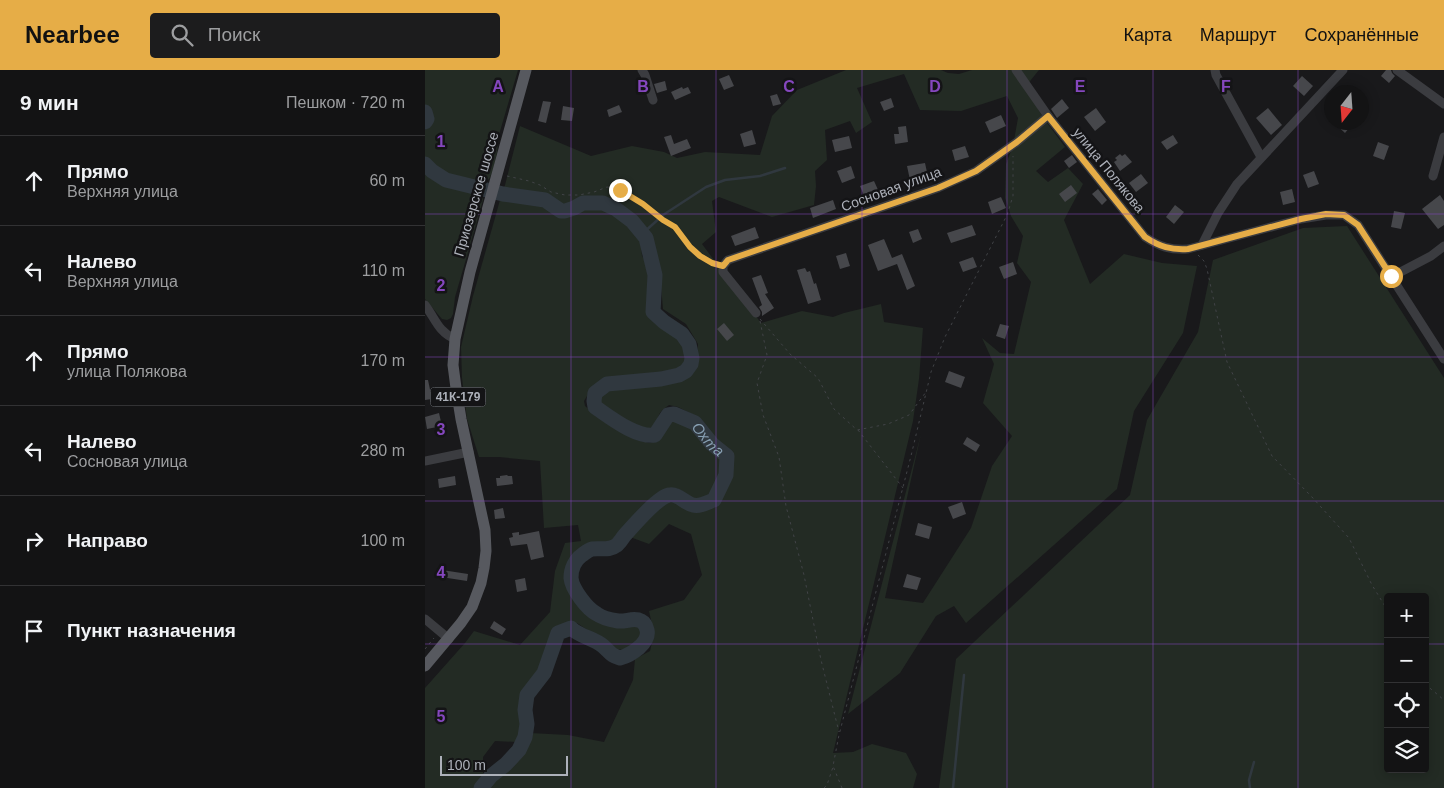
<!DOCTYPE html>
<html lang="ru">
<meta charset="utf-8">
<style>
:root{--surface:#131314;--page:#1c1c1d;--text:#f1f3f6;--muted:#9d9ea0;--line:#323234;--accent:#e6ad47}
body{margin:0;font-family:Arial,sans-serif;background:var(--page);color:var(--text)}
.controls{position:absolute;right:15px;bottom:15px;display:grid;overflow:hidden;border-radius:5px;box-shadow:0 2px 12px #0003}
.controls button{width:45px;height:45px;display:grid;place-items:center;padding:0;border:0;border-bottom:1px solid var(--line);background:var(--surface);color:var(--text);font:25px sans-serif}
.compass{position:absolute;left:899px;top:15px;width:45px;height:45px;border-radius:50%;background:var(--surface);box-shadow:0 2px 12px #0003;rotate:197deg}
.scale{position:absolute;left:15px;bottom:12px;width:128px;box-sizing:border-box;padding-left:5px;border:2px solid #adb1ba;border-top:0;font-size:14px;line-height:18px;white-space:nowrap;color:#adb1ba;-webkit-text-stroke:4px #141416;paint-order:stroke}
.stop{position:absolute;width:15px;height:15px;margin:-11px;border:4px solid #e6ad47;border-radius:50%;background:#fff}
.stop.end{background:#e6ad47;border-color:#fff;box-shadow:0 1px 5px #0008}
.list{margin:0;padding:0;list-style:none}
h2{display:flex;justify-content:space-between;align-items:center;height:65px;margin:0;padding:0 20px;font-size:21px}
h2 small{font-size:16px;font-weight:400;color:var(--muted)}
.list li{display:grid;grid-template-columns:32px 1fr auto;gap:15px;align-items:center;box-sizing:border-box;height:90px;padding:0 20px;border-top:1px solid var(--line)}
.list b{display:block;font-size:19px;white-space:nowrap}
.list p{margin:0;font-size:16px;white-space:nowrap;color:var(--muted)}
.list em{font-size:16px;font-style:normal;color:var(--muted)}
.icon{flex:none;width:28px;height:28px;fill:none;stroke:currentColor;stroke-width:2;stroke-linecap:round;stroke-linejoin:round}
.map{position:relative;flex:none;width:1019px;height:718px;overflow:hidden}
header{display:flex;align-items:center;gap:30px;box-sizing:border-box;height:70px;padding:0 25px;background:var(--accent);color:#111}
header strong{font-size:24px}
nav{display:flex;gap:28px;margin-inline-start:auto;font-size:18px}
.search{width:350px;height:45px;background:var(--page);display:flex;align-items:center;gap:12px;box-sizing:border-box;padding:0 18px;border-radius:5px;color:var(--muted);font-size:19px}
main{display:flex}
aside{flex:1;background:var(--surface)}
.map>svg:first-child{display:block}
.green{fill:#232b24;fill-rule:evenodd}
.lines{fill:none;stroke-linecap:round;stroke-linejoin:round}
.stream{stroke:#30383f;stroke-width:2.5}
.river{stroke:#30383f;stroke-width:15}
.building{fill:#46474b}
.path{stroke:#414347;stroke-width:1;stroke-dasharray:2.5 4;stroke-linecap:butt}
.minor{stroke:#3b3c40;stroke-width:9}
.major{stroke:#57595f;stroke-width:11}
.route{stroke:#e6ad47;stroke-width:6}
.grid{fill:none;stroke:#8547be;stroke-width:1;stroke-opacity:0.55}
.labels{text-anchor:middle;dominant-baseline:central;stroke-width:5;stroke-linejoin:round;paint-order:stroke}
.shield{fill:#141416;stroke:#7f8289;stroke-width:1}
.shield-label{font-size:12px;font-weight:bold;fill:#adb1ba}
.street-label{font-size:14px;fill:#adb1ba;stroke:#141416}
.water-label{font-size:15px;font-style:italic;fill:#879fb2;stroke:#141416}
.grid-label{font-size:16px;text-anchor:middle;font-weight:bold;fill:#8547be;stroke:#141416;stroke-width:5;stroke-linejoin:round;paint-order:stroke}
</style>
<header>
<strong>Nearbee</strong>
<div class="search"><svg class="icon" aria-label="search" viewBox="0 0 24 24"><circle cx="10" cy="10" r="6"/><path d="M15 15l6 6"/></svg>Поиск</div>
<nav><a>Карта</a><a>Маршрут</a><a>Сохранённые</a></nav>
</header>
<main>
<aside>
<h2>9 мин<small>Пешком · 720 m</small></h2>
<ul class="list">
<li><svg class="icon" aria-label="ahead" viewBox="0 0 24 24"><path d="M12 20V5M6 11l6-6 6 6"/></svg><div><b>Прямо</b><p>Верхняя улица</p></div><em>60 m</em></li>
<li><svg class="icon" aria-label="left" viewBox="0 0 24 24"><path d="M17 20v-9H6M10 6l-5 5 5 5"/></svg><div><b>Налево</b><p>Верхняя улица</p></div><em>110 m</em></li>
<li><svg class="icon" aria-label="ahead" viewBox="0 0 24 24"><path d="M12 20V5M6 11l6-6 6 6"/></svg><div><b>Прямо</b><p>улица Полякова</p></div><em>170 m</em></li>
<li><svg class="icon" aria-label="left" viewBox="0 0 24 24"><path d="M17 20v-9H6M10 6l-5 5 5 5"/></svg><div><b>Налево</b><p>Сосновая улица</p></div><em>280 m</em></li>
<li><svg class="icon" aria-label="right" viewBox="0 0 24 24"><path d="M7 20v-9h11M14 6l5 5-5 5"/></svg><div><b>Направо</b></div><em>100 m</em></li>
<li><svg class="icon" aria-label="arrive" viewBox="0 0 24 24"><path d="M6 21V4h12l-3 4 3 4H6"/></svg><div><b>Пункт назначения</b></div></li>
</ul>
</aside>
<div class="map">
<svg width="1019" height="718" viewBox="0 0 1019 718">
<rect width="100%" height="100%" fill="#19191b"/>
<g class="green">
<path d="M0 0H93L73 68C74 76 69 102 64 109 62 111 59 112 57 114L22 105 12 98 0 87V60L5 51 4 43 0 36Z"/>
<path d="M421 0H516L523 3 534 4 547 0H614L601 16 617 46 640 77 611 101 623 112 643 98 658 114 639 150 665 214 699 184 737 193 772 196 758 263 709 341 692 419 541 553 529 536 511 546 475 603 423 644 496 364 460 528 498 533 546 458 567 396 587 366 558 333 569 294 557 268 575 283 589 284 606 212 592 193 598 166 586 146 580 128 581 94 588 76 593 48 582 26 536 41 495 40 479 4 432 18 447 52 431 63 425 51 400 60 402 90 390 101 391 116 389 135 347 147 294 127 287 131 291 162 277 174 336 253 377 241 408 247 419 243 456 234 459 252 498 258 494 309 488 351 408 683 428 682 447 674 481 683 492 704 488 718H59L98 684 105 663 143 665 179 672 208 610 210 589 225 581 229 564 224 541 259 530 277 505 266 464 244 454 224 474 205 467 230 439 242 429 252 431 273 441 291 433 305 405 306 383 292 370 273 347 253 337 244 335C241 337 237 340 235 343 232 348 232 353 228 357 219 366 184 340 175 334L174 330 179 322 188 318 258 310 271 297 273 274 261 254 238 239 235 204 226 168 211 147 195 135 179 129 159 128 138 135 124 126 79 119 95 56 166 86 207 76 239 82 252 88 280 82 335 85 347 46 372 20Z"/>
<polygon points="0,102 14,113 57,125 58,130 37,203 30,227 28,244 26,248 22,250 17,249 0,229"/>
<path d="M75 130 120 135 133 146 140 145 155 139 175 138 192 144 205 154 216 173 217 186 224 196 223 244C232 255 257 266 260 279 261 284 261 290 261 295L257 300 237 304 178 310 167 318 159 331 160 336 169 344 212 370 225 373 231 371 244 351C260 349 269 358 278 370 283 377 287 377 292 382 301 390 298 405 293 414 272 452 264 413 244 419 232 423 224 435 215 443 211 448 205 452 201 457 197 461 195 468 190 472 182 478 173 472 165 476 162 477 158 480 155 482 143 490 144 493 139 506 155 535 161 557 199 556 205 556 209 555 215 555L218 562V567L211 574 202 580 191 579 152 553 141 554 131 560 116 600 98 623 95 640 96 662 92 672 70 671 58 687V706L49 718H0V618L40 573 49 561 95 575 125 542 130 501 140 473 156 471 153 455 119 458 115 391 74 387H54L42 349 37 308 36 277 48 226Z"/>
<path d="M922 156 1019 308V718H514L531 589 705 425 722 350 773 262 788 190 878 158ZM963 527H1000V699H963Z"/>
</g>
<g class="lines">
<g class="stream">
<polyline points="217,164 238,145 281,117 300,110 335,106 360,98"/>
<polyline points="528,718 539,605"/>
<polyline points="825,718 824,710 829,692"/>
</g>
<g class="river">
<polyline points="0,42 2,49 0,52"/>
<path id="s1" d="M0 94 7 101 21 110 78 124 120 130 136 141H140L149 138 158 133H178L191 139 207 151 221 168 230 205 228 242 239 252 257 264 264 274 267 288 266 294 261 301 254 305 236 309 182 314 170 323 169 331 170 337C185 347 211 368 230 365L243 345 249 344 270 353 287 374 302 386 301 405 289 430C283 432 275 437 268 435 259 433 253 423 244 425 233 427 207 457 199 466 197 469 195 472 192 475 184 481 177 478 167 479 163 480 160 483 157 485 150 490 146 499 146 508 147 519 162 539 172 544 177 548 187 550 193 551 201 552 209 547 216 551 220 553 221 556 222 560 225 573 206 585 195 588 185 585 186 583 178 576 169 568 155 567 146 558L133 563 119 603 102 625 100 640 102 654 100 667 94 680 81 694 66 706 56 718"/>
</g>
</g>
<g class="building">
<polygon points="961,0 966,0 967,3 970,6 964,13 956,6"/>
<polygon points="304,5 309,16 299,20 294,9"/>
<polygon points="877,6 888,16 879,26 868,16"/>
<polygon points="240,11 242,20 232,23 229,14"/>
<polygon points="257,17 258,19 263,17 266,23 250,30 246,22"/>
<polygon points="352,24 356,34 348,36 345,26"/>
<polygon points="466,28 469,37 459,41 455,32"/>
<polygon points="637,29 644,38 632,48 626,39"/>
<polygon points="118,31 126,32 121,53 113,51"/>
<polygon points="194,35 197,42 184,47 182,40"/>
<polygon points="138,36 149,38 147,51 136,50"/>
<polygon points="671,38 681,52 670,61 659,47"/>
<polygon points="843,38 857,55 846,65 831,48"/>
<polygon points="576,45 581,56 565,63 560,52"/>
<polygon points="908,52 929,52 920,63"/>
<polygon points="481,56 483,72 470,74 469,64 474,64 473,57"/>
<polygon points="327,60 331,74 319,77 315,64"/>
<polygon points="246,65 249,74 262,69 266,78 246,86 239,67"/>
<polygon points="748,65 753,73 742,80 736,72"/>
<polygon points="424,66 427,78 410,82 407,70"/>
<polygon points="953,72 964,76 959,90 948,86"/>
<polygon points="540,76 544,87 530,91 527,80"/>
<polygon points="695,84 697,86 700,84 707,92 695,101 689,92 692,90 690,88"/>
<polygon points="647,85 652,92 644,98 639,91"/>
<polygon points="500,93 503,107 485,110 482,96"/>
<polygon points="426,96 430,108 417,113 412,101"/>
<polygon points="889,101 894,114 883,118 878,105"/>
<polygon points="716,104 723,113 711,122 704,113"/>
<polygon points="449,111 454,122 440,128 435,116"/>
<polygon points="646,115 652,123 640,132 634,124"/>
<polygon points="673,119 682,130 677,135 667,124"/>
<polygon points="867,119 870,132 858,135 855,122"/>
<polygon points="1015,125 1019,131 1019,155 1013,159 997,139"/>
<polygon points="576,127 581,138 567,144 563,132"/>
<polygon points="408,130 411,139 388,148 385,138"/>
<polygon points="750,135 759,142 749,154 741,147"/>
<polygon points="969,141 980,143 976,159 966,157"/>
<polygon points="547,155 551,165 526,173 522,163"/>
<polygon points="330,157 334,168 310,176 306,166"/>
<polygon points="493,159 497,169 488,173 484,162"/>
<polygon points="459,169 467,188 477,184 490,216 482,220 472,194 453,201 443,175"/>
<polygon points="421,183 425,196 415,199 411,186"/>
<polygon points="548,187 552,197 538,202 534,192"/>
<polygon points="588,192 592,204 579,209 574,197"/>
<polygon points="380,198 382,202 385,201 389,214 391,213 396,230 383,234 372,200"/>
<polygon points="336,205 343,223 340,224 349,238 337,246 337,242 334,237 337,235 327,208"/>
<polygon points="299,253 309,265 302,271 292,259"/>
<polygon points="575,254 584,256 580,269 571,266"/>
<polygon points="524,301 540,307 536,318 520,312"/>
<polygon points="0,310 3,310 7,329 0,330"/>
<polygon points="14,343 17,356 2,359 0,347"/>
<polygon points="542,367 555,375 551,382 538,374"/>
<polygon points="82,405 83,406 87,406 88,414 72,416 71,408 75,408 75,406"/>
<polygon points="30,406 31,415 14,418 13,409"/>
<polygon points="537,432 541,444 528,449 523,437"/>
<polygon points="78,438 80,448 70,449 69,440"/>
<polygon points="493,453 507,457 504,469 490,465"/>
<polygon points="114,461 119,487 106,490 102,474 86,476 84,468 88,467 87,463 94,462 94,465"/>
<polygon points="17,500 43,504 42,511 16,507"/>
<polygon points="482,504 496,508 492,520 478,517"/>
<polygon points="100,508 102,520 92,522 90,510"/>
<polygon points="69,551 81,559 77,565 65,558"/>
</g>
<g class="lines">
<g class="path">
<polyline points="82,106 104,111 115,115 126,122 140,125 154,125 169,122 182,117 195,119 218,134 238,150 249,157 265,177 275,187 290,194"/>
<polyline points="773,185 779,191 782,199 802,292 847,386 886,426 924,468 947,515 963,541"/>
<polyline points="335,249 365,284 393,308 409,339 432,360 463,354 484,345 501,322"/>
<polyline points="335,251 342,285 332,313 338,345 354,387 361,436 379,505 396,590 414,662"/>
<polyline points="433,360 478,418"/>
<polyline points="0,579 9,568"/>
<polyline points="1000,614 1019,630"/>
<polyline points="399,718 402,715 408,697"/>
<polyline points="417,718 408,696 414,665 486,386 506,302 520,267 582,145 588,126 588,86"/>
</g>
<g class="minor">
<polyline points="217,0 220,5 228,30"/>
<path d="M591 0 623 46 720 167C735 177 745 180 763 179L876 149 901 145H919L933 155 1019 289"/>
<polyline points="790,0 791,5 836,87"/>
<polyline points="972,0 1019,34"/>
<polyline points="1008,106 1019,67"/>
<polyline points="777,175 793,143 812,114 918,0"/>
<polyline points="966,207 1006,186 1019,176"/>
<path d="M0 235C10 248 13 262 30 269"/>
<polyline points="331,243 298,202 298,196 303,190 513,118 551,101 592,72 623,46"/>
<polyline points="0,391 44,382"/>
<polyline points="0,549 24,569"/>
</g>
<polyline class="major" points="0,596 36,553 47,537 56,513 59,498 61,481 60,460 36,349 31,318 28,295 30,269 45,202 101,0"/>
</g>
<g class="lines">
<path class="route" d="M195 120 218 134 238 150 250 157 265 177 275 186 287 193 298 196 303 190 513 118 551 101 592 72 623 46 720 167C735 177 746 180 763 179L876 149 901 144 919 145 933 155 966 206"/>
</g>
<path class="grid" d="M146 0V718M291 0V718M437 0V718M582 0V718M728 0V718M873 0V718M0 144H1019M0 287H1019M0 431H1019M0 574H963M1000 574H1019"/>
<g class="labels">
<rect class="shield" x="5.5" y="317.5" width="55" height="19" rx="4"/>
<g class="shield-label">
<text x="33" y="327">41К-179</text>
</g>
<g class="street-label">
<text transform="translate(684 100) rotate(51)">улица Полякова</text>
<text transform="translate(466 119) rotate(-20)">Сосновая улица</text>
<text transform="translate(51 124) rotate(-74)">Приозерское шоссе</text>
</g>
<g class="water-label">
<text stroke="none"><textPath href="#s1" startOffset="651">Охта</textPath></text>
</g>
</g>
<g class="grid-label">
<text x="73" y="22">A</text>
<text x="218" y="22">B</text>
<text x="364" y="22">C</text>
<text x="510" y="22">D</text>
<text x="655" y="22">E</text>
<text x="801" y="22">F</text>
<text x="16" y="77">1</text>
<text x="16" y="221">2</text>
<text x="16" y="365">3</text>
<text x="16" y="508">4</text>
<text x="16" y="652">5</text>
</g>
</svg>
<div class="controls">
<button>+</button>
<button>−</button>
<button><svg class="icon" aria-label="locate" viewBox="0 0 24 24"><circle cx="12" cy="12" r="6"/><path d="M12 2v4M12 18v4M2 12h4M18 12h4"/></svg></button>
<button><svg class="icon" aria-label="layers" viewBox="0 0 24 24"><path d="M12 4l9 5-9 5-9-5zM3 14l9 5 9-5"/></svg></button>
</div>
<svg class="compass" viewBox="-18 -18 36 36"><path d="M0-13l5 13h-10z" fill="#e53935"/><path d="M0 13l5-13h-10z" fill="#9d9ea0"/></svg>
<div class="scale">100 m</div>
<div class="stop" style="left:966px;top:206px"></div>
<div class="stop end" style="left:195px;top:120px"></div>
</div>
</main>
